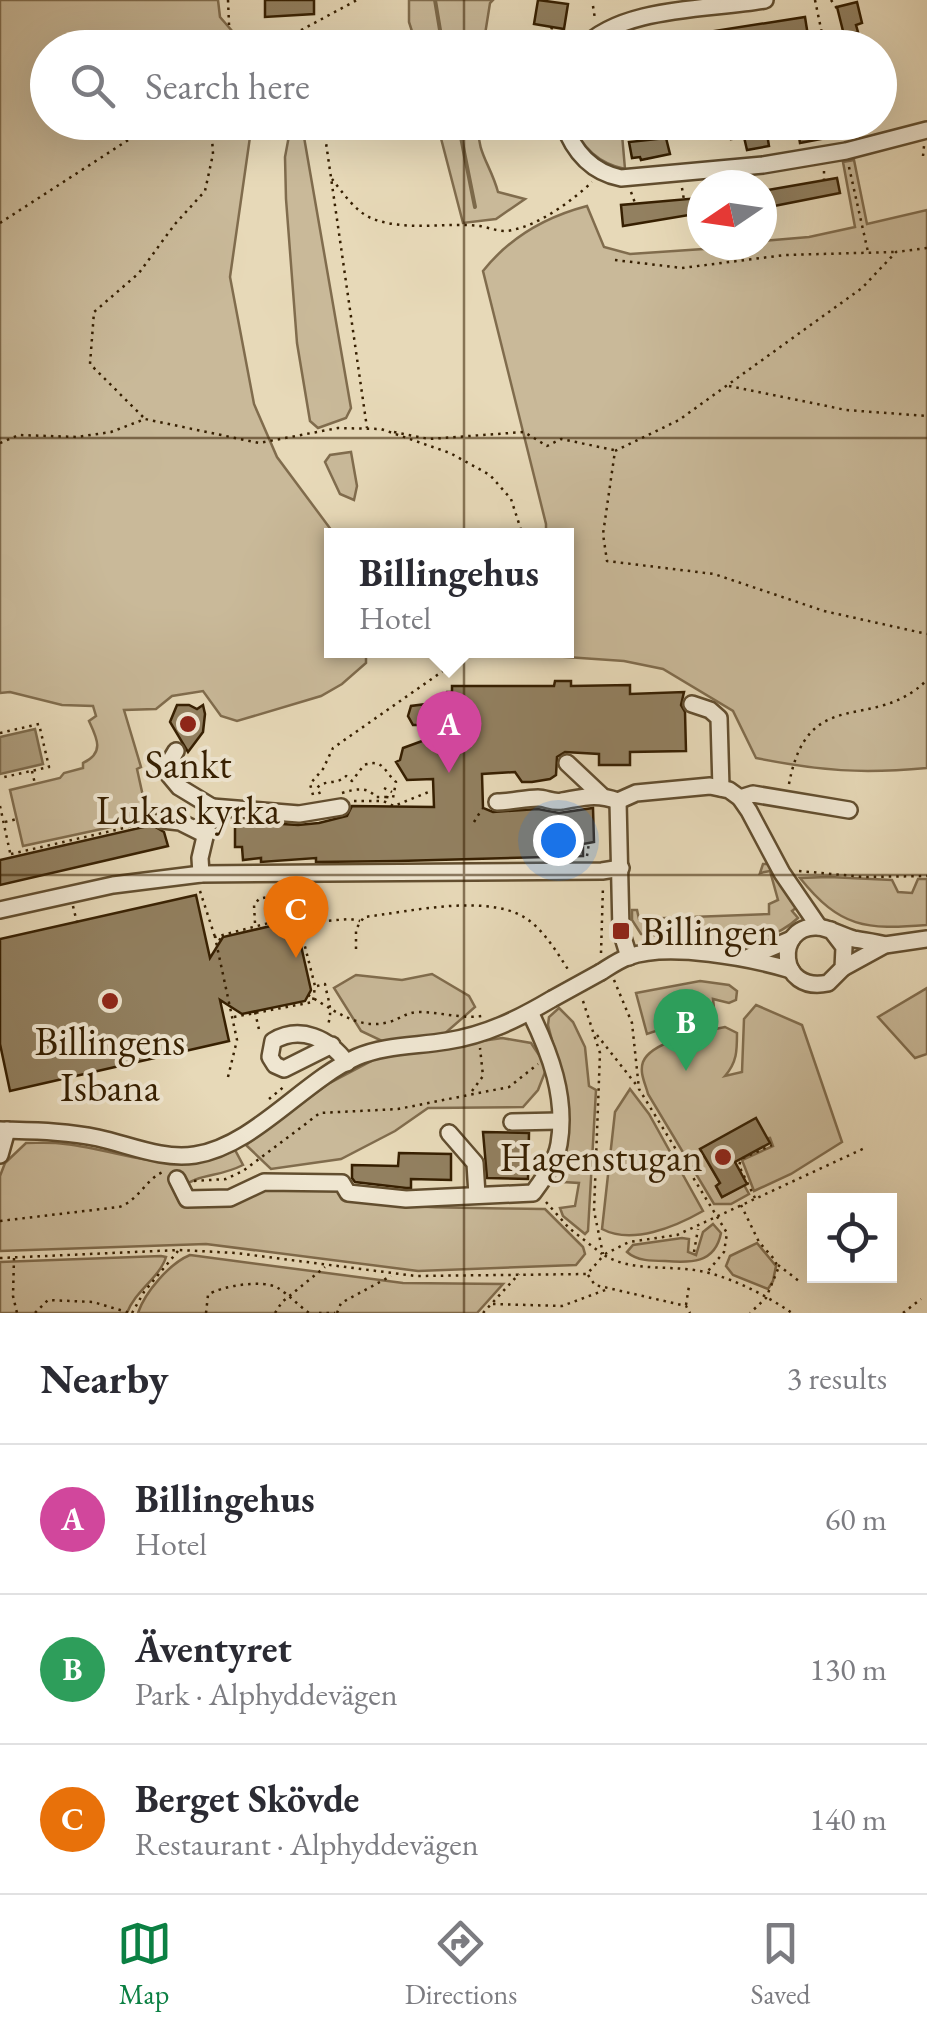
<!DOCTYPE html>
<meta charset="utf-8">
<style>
:root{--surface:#fff;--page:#f7f7f7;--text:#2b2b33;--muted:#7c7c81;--line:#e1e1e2;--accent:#0b8043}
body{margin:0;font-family:"EB Garamond",serif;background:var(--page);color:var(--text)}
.controls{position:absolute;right:30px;bottom:30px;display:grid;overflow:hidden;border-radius:0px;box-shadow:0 10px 40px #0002}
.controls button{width:90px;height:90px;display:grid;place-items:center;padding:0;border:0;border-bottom:2px solid var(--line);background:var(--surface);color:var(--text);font:50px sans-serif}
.compass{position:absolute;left:687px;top:170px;width:90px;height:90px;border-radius:50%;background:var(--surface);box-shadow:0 10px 40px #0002;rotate:257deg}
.you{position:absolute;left:558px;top:840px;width:35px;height:35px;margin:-25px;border:8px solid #fff;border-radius:50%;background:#1a73e8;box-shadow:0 0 0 15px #1a73e833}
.badge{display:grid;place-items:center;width:65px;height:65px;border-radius:50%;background:var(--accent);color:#fff;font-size:32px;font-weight:700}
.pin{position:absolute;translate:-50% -82px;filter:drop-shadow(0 2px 5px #0008)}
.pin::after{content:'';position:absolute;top:52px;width:35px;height:30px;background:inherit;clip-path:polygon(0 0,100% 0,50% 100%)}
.popup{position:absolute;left:324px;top:528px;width:250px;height:130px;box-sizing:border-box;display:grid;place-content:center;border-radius:0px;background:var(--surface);filter:drop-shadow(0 2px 8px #0005);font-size:32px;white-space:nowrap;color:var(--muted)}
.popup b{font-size:38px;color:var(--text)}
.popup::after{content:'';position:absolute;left:50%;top:100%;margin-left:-20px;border:20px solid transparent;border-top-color:var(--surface)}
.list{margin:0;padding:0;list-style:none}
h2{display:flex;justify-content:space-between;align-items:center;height:130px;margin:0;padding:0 40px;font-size:42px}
h2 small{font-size:32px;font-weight:400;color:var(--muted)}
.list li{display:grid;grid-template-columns:65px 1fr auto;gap:30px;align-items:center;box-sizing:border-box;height:150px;padding:0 40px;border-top:2px solid var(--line)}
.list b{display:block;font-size:38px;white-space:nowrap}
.list p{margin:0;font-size:32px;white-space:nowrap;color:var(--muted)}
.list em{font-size:32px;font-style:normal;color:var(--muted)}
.icon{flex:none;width:55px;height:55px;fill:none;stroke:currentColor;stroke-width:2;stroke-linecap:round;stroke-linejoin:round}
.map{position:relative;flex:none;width:927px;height:1313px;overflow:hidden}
.search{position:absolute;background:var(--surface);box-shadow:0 10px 40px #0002;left:30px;right:30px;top:30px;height:110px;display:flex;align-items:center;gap:25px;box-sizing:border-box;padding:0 35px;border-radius:55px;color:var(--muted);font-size:38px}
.sheet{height:580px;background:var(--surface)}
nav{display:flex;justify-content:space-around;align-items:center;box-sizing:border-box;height:140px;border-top:2px solid var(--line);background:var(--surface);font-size:28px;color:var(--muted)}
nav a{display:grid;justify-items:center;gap:5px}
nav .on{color:var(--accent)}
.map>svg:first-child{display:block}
.green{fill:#c9b999;stroke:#806c4d;stroke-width:2.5}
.water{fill:#ab9a7a;stroke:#7c694a;stroke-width:2.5}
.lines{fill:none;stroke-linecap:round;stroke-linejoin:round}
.stream{stroke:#7c694a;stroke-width:4}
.building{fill:#928060;stroke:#361f01;stroke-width:2.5}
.minor-casing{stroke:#624e2f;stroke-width:20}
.path{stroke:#361f01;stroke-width:2.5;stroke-dasharray:2.5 5;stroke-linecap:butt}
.minor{stroke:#efe6d1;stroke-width:15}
.minor-bridge-casing{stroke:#624e2f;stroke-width:20;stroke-linecap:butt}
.minor-bridge{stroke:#efe6d1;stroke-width:15}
.grid{fill:none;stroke:#361f01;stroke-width:2.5;stroke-opacity:0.55}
.poi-dot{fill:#8f2418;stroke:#efe6d1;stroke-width:4}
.labels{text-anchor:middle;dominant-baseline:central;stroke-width:8;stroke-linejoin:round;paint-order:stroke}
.poi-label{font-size:40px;fill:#361f01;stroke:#efe6d1}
</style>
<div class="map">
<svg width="927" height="1313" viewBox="0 0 927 1313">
<rect width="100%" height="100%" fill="#e7d9b8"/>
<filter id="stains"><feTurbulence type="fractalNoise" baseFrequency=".002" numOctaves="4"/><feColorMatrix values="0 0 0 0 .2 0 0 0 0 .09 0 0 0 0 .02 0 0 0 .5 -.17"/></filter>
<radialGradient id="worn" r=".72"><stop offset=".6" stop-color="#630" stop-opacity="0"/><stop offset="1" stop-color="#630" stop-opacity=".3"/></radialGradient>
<g class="green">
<path d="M0 0H218L220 17 246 47 48 48V122L252 123 230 277 254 404 277 457 335 535 332 536V650L366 651V663L342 684 321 696 237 721 221 716 203 691 172 696 156 709 124 710 141 767 137 769 148 819 23 846 10 790 60 778 64 773 83 768V763C105 753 97 738 89 721L96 716 93 706 62 705 10 692 0 693Z"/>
<polygon points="409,0 493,0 490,3 483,47 417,47 409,22"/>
<path d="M437 123H478C477 154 490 163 498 192L525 199 496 219 463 223Z"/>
<path d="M573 123H621L625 169C600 164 581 148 573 123Z"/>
<polygon points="291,125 300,125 304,137 351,408 346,418 318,428 310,421 297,343 286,199 285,157"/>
<path d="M854 160 867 224 927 210V768C861 774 821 771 756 758L733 711 663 669 624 661 495 652 566 650V536L546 535V524L483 271C510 237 545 217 587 206L604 247 630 254 762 245V241L809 237 855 227 843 162Z"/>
<polygon points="351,452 357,486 354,500 340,494 325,462 330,455"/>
<path d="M763 864H769L797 907 792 911 798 918C757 957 692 938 641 934L632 920V910H637L639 919 769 914V904L778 900 770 871 760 873Z"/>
<path d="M829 877 892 880 898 892 912 893 918 879H927V925C866 930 840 928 800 878Z"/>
<polygon points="432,974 469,996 475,1007 443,1035 382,1041 361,1031 334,988 356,975 402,980"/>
<polygon points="700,981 729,985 737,991 736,1000 729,1003 713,999 714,1008 707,1014 687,1013 677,1024 647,1034 636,993"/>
<polygon points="927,988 927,1054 915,1058 878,1017"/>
<path d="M756 1005 802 1025 842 1142 791 1174 754 1191 742 1160 773 1146 770 1138 701 1149 720 1183 716 1186 722 1197 744 1185 749 1194 731 1204H714L648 1094C646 1085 639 1073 643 1062 651 1041 705 1031 725 1027L737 1033C737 1051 737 1062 725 1076L742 1072 744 1019Z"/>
<polygon points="559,1008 573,1022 585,1047 589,1086 596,1090 588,1231 585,1234 563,1216 560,1208 575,1206 579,1183 563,1182 564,1086 548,1025 549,1017"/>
<polygon points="502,1038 531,1043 547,1067 538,1090 523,1107 428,1108 395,1131 341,1159 271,1169 246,1145 328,1084 381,1056"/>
<path d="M630 1089 649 1114 703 1211C675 1227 632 1245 602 1229L615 1112Z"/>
<path d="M26 1143C39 1143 52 1142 65 1144 126 1151 175 1179 235 1150L243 1165C215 1179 202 1171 176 1191L186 1205 261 1188 336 1190C362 1213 504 1207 545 1209L583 1247 585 1254 576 1265 418 1271 206 1244 0 1251V1176L5 1163Z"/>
<path d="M713 1224 721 1233C715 1264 690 1263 665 1261 652 1261 637 1261 627 1252L633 1245 682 1238 689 1239 688 1252 696 1255 703 1232Z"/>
<polygon points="757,1243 776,1266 773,1281 768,1289 733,1275 726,1266 730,1256"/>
<path d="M190 1255 403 1283 503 1284 477 1313H138C145 1292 170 1263 190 1255Z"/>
<path d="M161 1256 166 1257C160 1277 135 1291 127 1313H0V1262Z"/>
</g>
<polygon class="water" points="35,729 43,764 0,774 0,737"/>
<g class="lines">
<g class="stream">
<polyline points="435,0 443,48"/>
<polyline points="458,122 475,207"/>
</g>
</g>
<g class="building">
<polygon points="265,0 314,0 314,14 265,17"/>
<polygon points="538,0 568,4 564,29 534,24"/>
<polygon points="857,2 862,23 856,25 858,32 844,35 837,7"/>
<polygon points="805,17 808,36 738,45 739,48 677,48 676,37"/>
<polygon points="781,122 819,122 821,139 800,143 798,131 783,134"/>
<polygon points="744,123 745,132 766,128 769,146 747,150 744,137 731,139 729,126"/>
<polygon points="666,138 670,154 641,160 640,157 632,158 629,142"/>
<polygon points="837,178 840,193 764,208 762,191"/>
<polygon points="699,198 701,213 623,226 621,205"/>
<polygon points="555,681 571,681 571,686 630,685 630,694 684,692 681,705 685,712 686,751 630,752 630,765 599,765 599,754 565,752 557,757 556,775 550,779 532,782 522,782 515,772 482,774 483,808 493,812 538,809 559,813 593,808 594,842 583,844 583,856 399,861 316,862 316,858 261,862 261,858 243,860 242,847 235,847 235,827 266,823 298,825 319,823 347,816 352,806 434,807 433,779 407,780 396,762 400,760 403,748 466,725 413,725 408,716 411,706 442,702 447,692 452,692 452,686 554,686"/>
<polygon points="177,705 189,705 197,709 203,705 205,714 203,732 188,752 170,722"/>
<polygon points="152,825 164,832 168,846 0,885 0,860"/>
<polygon points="196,895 210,958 223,937 288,922 297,928 311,990 305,1001 242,1014 220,1000 229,1041 10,1091 0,1044 0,939"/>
<polygon points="756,1118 770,1143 735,1162 747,1184 722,1197 716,1186 720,1183 700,1149"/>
<polygon points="483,1132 529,1133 528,1179 487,1178"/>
<polygon points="399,1153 451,1154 451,1180 411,1179 411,1188 406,1188 355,1182 352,1178 352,1165 398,1166"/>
</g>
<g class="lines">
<g class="minor-casing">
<g id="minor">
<path d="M583 48C622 6 710 10 765 0"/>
<path d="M563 122C573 151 591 172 621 178L763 165 846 151 927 130"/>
<polyline points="692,704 710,710 719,718 721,788"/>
<polyline points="176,751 167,766 169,775 179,787 212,807 200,858 201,874"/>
<polyline points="567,763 601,795"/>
<polyline points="740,798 753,794 849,810"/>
<polyline points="618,801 621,931 629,957"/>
<path d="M497 802C511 802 525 798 538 798 546 798 553 803 562 801 585 797 596 793 618 801L636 793 710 786 729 790 740 798 749 811 782 873 819 927"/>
<polyline points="212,807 299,814 341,807"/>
<polyline points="162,820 180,822 206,835"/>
<polyline points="0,910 113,885 201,874 602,871 621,868"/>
<path d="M831 930 844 947 843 968 828 983C777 994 775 926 816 927 829 927 841 936 854 939 864 941 875 942 885 945"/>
<polyline points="749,957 792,939"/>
<polyline points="843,968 885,945 927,939"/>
<path d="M601 972C609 967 619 960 628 957 668 942 751 958 791 970"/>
<path d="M332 1045 284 1069 275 1065 270 1057 273 1041C300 1025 329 1038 347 1063"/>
<polyline points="512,1122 559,1121"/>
<path d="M0 1130C33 1131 66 1131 98 1138 130 1145 162 1160 195 1155 254 1146 303 1081 357 1057 384 1045 418 1046 447 1041 486 1035 518 1019 552 999"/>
<polyline points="449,1133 475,1163 477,1195"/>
<polyline points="0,1155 7,1130"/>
<path d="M177 1179 187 1199 230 1198 264 1182 342 1183 348 1193 406 1199 533 1193C543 1179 556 1162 559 1144 567 1097 550 1053 530 1012"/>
</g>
</g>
<g class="path">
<polyline points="228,0 230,48"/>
<polyline points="815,0 825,48"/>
<polyline points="831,0 838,10"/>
<polyline points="593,6 595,19"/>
<polyline points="552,27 550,35 565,36 577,33"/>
<polyline points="268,48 357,0"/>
<polyline points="323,122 367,428"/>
<polyline points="840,122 843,136"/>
<polyline points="923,156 924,146"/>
<polyline points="849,167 868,252"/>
<polyline points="824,171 824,180"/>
<path d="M332 179C342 192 356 212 371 218 404 232 446 222 480 226 491 228 501 233 512 230 539 225 572 201 592 182"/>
<polyline points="682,188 684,200"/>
<polyline points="631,192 635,203"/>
<polyline points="0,223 156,122"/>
<polyline points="927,248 896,252 862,288 679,420 615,451 603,534 607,561 714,574 824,611 927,634"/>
<polyline points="615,260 682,268 785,255 894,252"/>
<polyline points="729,386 846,410 927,416"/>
<polyline points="143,417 90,364 94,312 139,273 175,224 205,191 213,154 211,122"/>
<polyline points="394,432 429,439 524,432 547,446 561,439 614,450"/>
<polyline points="0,443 19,435 77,437 111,432 145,419 259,443 338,428 381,429 450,453 490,475 511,499 523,536"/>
<polyline points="0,733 39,724 49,767 0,778"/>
<polyline points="32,771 35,784"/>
<path d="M789 784C808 682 873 734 927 680"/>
<polyline points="384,788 392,792"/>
<path d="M342 793C355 789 367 786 376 797H386L383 801"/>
<path d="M320 794 317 788C325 779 338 785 346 776L352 781 364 765C384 758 384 772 396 782L393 798 386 797"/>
<polyline points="313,795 310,784 323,769 333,748 473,650"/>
<polyline points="354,801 383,801 394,806 431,791"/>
<polyline points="0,806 11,857"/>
<polyline points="5,822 17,819"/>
<polyline points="474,822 482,809"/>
<polyline points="11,854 146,823"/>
<polyline points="587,856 589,843"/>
<polyline points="799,871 865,877 927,876"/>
<polyline points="200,891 215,937 221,940"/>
<polyline points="73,906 78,927"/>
<polyline points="255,923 254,905 259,899 304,888"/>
<polyline points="299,923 350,919 360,921"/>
<polyline points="293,925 316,888"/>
<path d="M356 949V929L364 917C409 912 494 891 531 922 547 935 558 954 569 971"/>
<polyline points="601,953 603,886"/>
<polyline points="614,980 632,1023 639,1089 727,1233 724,1252 708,1271"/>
<path d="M317 986 325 984C328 1001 333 1008 328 1025"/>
<path d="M308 995C332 1009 359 1031 389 1022 400 1019 407 1012 419 1012 441 1012 460 1019 482 1016"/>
<polyline points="583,1001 600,1053 594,1211 603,1254"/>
<polyline points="255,1012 260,1034"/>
<polyline points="597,1035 638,1087"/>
<polyline points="228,1077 237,1040 215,937 288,918 299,923 315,986 313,1002 234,1017"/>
<polyline points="472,1091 483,1076 480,1048"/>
<polyline points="269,1099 286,1085"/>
<polyline points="194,1181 226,1179 243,1171 320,1113 398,1109 509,1087 538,1064"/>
<polyline points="755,1198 739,1166 741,1159 772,1145"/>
<polyline points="546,1202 569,1228 602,1254"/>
<polyline points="741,1205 759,1242 775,1260 778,1269 766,1298 750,1313"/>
<path d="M0 1221 119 1207C138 1201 146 1179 163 1172"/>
<polyline points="694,1252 698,1229"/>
<polyline points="605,1254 629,1242 677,1235 867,1147"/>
<path d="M0 1258 179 1250 236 1253 416 1276 587 1274 604 1255C633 1273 671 1264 705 1272 735 1279 767 1296 792 1313"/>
<polyline points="14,1258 13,1296 17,1313"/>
<polyline points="778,1265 799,1281"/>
<polyline points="588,1275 595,1285 686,1306 690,1313"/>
<polyline points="493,1304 562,1306 608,1289"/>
<polyline points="686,1305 689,1286"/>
<polyline points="35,1313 48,1300 93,1302 130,1313"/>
<polyline points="132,1313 144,1292 178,1251"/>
<path d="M206 1313 208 1295C220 1286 263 1279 278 1288 288 1294 299 1306 309 1313"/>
<polyline points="275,1313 282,1302 325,1267"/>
<polyline points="319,1313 335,1313"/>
<polyline points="337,1313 341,1303 391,1276"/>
<polyline points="483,1313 519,1274"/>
<polyline points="903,1313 921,1299"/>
</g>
<use href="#minor" class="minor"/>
<g class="minor-bridge-casing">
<polyline id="minor-bridge" points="552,999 601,972"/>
</g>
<use href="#minor-bridge" class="minor-bridge"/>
</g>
<path class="grid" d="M464 0V48M464 122V1313M0 438H927M0 875H927"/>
<g class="poi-dot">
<circle cx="188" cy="724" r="10"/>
<rect x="611" y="921" width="20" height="20" rx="5"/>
<circle cx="110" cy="1001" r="10"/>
<circle cx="723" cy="1157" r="10"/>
</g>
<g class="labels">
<g class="poi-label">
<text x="188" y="764">Sankt<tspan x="188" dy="46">Lukas kyrka</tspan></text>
<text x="641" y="931" text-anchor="start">Billingen</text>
<text x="110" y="1041">Billingens<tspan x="110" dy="46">Isbana</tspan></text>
<text x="703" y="1157" text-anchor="end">Hagenstugan</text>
</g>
</g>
<rect width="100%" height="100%" filter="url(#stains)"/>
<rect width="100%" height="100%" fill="url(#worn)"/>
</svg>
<div class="controls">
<button><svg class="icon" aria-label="locate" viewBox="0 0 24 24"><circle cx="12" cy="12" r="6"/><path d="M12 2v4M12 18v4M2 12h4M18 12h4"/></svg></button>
</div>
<svg class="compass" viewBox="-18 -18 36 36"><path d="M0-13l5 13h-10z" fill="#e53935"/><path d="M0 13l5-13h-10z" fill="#7c7c81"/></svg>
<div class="you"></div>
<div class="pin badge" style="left:449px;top:773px;background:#d1479c">A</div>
<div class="popup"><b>Billingehus</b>Hotel</div>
<div class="pin badge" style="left:686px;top:1071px;background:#2e9e5b">B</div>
<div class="pin badge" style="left:296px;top:958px;background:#e8710a">C</div>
<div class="search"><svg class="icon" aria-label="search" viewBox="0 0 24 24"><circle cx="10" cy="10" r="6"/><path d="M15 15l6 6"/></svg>Search here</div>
</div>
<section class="sheet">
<h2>Nearby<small>3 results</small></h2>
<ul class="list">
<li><span class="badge" style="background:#d1479c">A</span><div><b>Billingehus</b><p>Hotel</p></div><em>60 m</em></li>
<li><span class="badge" style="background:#2e9e5b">B</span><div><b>Äventyret</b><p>Park · Alphyddevägen</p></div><em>130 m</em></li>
<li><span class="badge" style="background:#e8710a">C</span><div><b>Berget Skövde</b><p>Restaurant · Alphyddevägen</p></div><em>140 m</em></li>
</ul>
</section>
<nav>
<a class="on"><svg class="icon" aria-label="map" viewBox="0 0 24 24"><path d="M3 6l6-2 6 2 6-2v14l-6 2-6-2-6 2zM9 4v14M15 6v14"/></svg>Map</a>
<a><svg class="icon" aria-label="directions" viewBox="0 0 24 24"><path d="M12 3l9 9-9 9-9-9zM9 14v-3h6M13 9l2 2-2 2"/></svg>Directions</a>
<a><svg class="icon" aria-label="saved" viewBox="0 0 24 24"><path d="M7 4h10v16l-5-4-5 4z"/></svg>Saved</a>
</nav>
